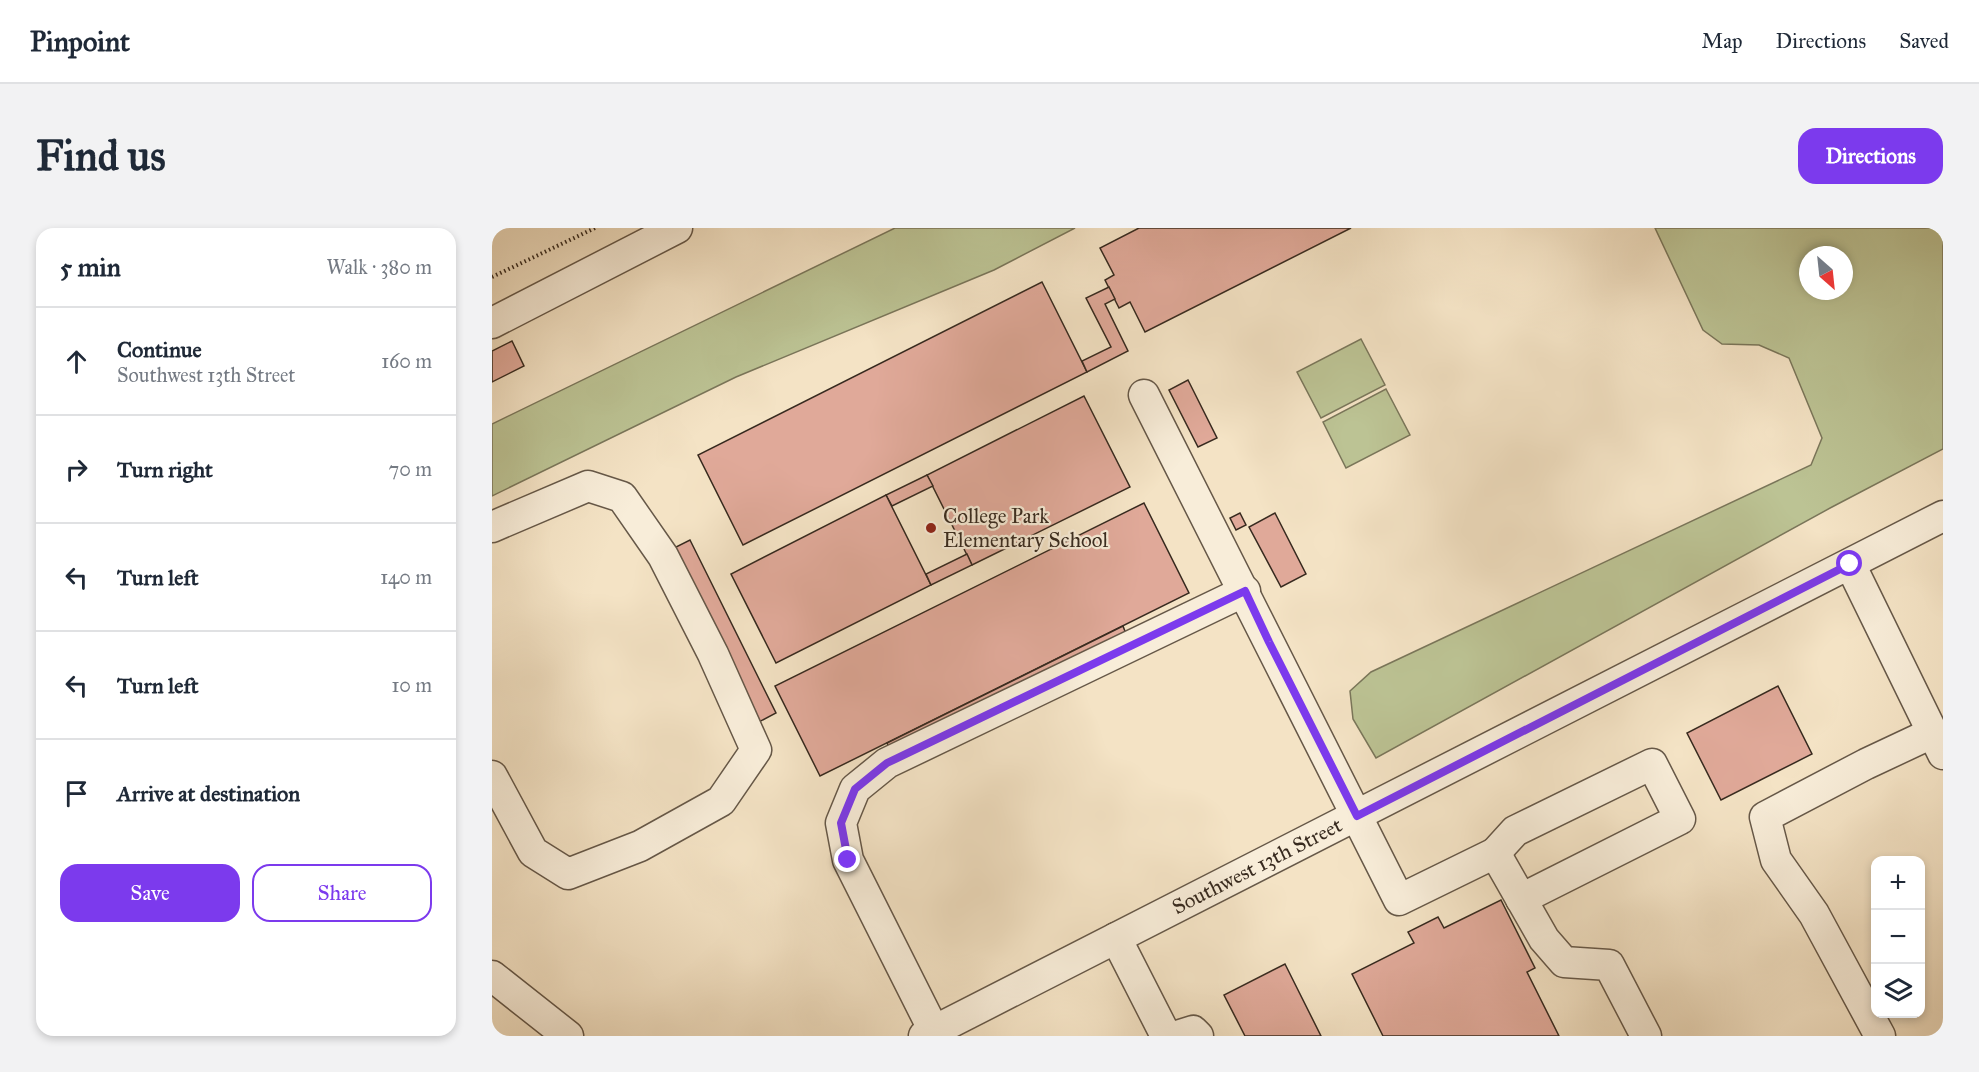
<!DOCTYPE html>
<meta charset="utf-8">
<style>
:root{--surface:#fff;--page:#f2f2f3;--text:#1f2937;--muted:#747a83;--line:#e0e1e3;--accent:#7c3aed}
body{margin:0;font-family:"IM FELL Great Primer",serif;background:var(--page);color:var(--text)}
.controls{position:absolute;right:18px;bottom:18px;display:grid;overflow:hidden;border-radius:12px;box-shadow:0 3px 9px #0003}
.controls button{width:54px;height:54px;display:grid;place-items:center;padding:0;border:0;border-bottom:2px solid var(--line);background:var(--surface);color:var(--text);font:30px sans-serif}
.compass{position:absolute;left:1307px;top:18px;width:54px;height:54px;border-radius:50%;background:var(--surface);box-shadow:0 3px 9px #0003;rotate:153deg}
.stop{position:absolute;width:18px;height:18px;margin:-14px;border:4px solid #7c3aed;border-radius:50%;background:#fff}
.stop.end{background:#7c3aed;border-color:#fff;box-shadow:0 2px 6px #0008}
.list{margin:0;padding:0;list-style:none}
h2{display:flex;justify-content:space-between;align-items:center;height:78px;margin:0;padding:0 24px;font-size:26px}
h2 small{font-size:20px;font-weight:400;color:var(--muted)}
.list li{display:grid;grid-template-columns:39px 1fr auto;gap:18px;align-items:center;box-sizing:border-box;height:108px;padding:0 24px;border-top:2px solid var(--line)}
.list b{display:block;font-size:22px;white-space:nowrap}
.list p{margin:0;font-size:20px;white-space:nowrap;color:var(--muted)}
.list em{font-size:20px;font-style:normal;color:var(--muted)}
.actions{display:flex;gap:12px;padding:18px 24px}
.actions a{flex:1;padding:14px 0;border:2px solid var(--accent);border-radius:18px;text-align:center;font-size:21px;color:var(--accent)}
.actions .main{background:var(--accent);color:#fff}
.icon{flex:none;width:33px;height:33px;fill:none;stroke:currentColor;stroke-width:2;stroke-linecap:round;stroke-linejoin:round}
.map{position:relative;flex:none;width:1451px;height:808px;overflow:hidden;border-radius:18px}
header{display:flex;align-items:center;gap:36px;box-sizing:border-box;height:84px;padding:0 30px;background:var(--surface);border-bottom:2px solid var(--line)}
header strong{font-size:28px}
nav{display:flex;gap:33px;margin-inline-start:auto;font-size:21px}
.intro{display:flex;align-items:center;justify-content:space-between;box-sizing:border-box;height:144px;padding:0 36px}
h1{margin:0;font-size:42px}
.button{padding:15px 27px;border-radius:18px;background:var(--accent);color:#fff;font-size:21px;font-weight:700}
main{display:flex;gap:36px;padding:0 36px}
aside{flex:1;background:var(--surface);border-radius:18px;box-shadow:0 3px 9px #0003}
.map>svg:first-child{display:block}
.green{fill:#bcc394;stroke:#7a765a;stroke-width:1.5;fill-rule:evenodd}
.building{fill:#e0a999;stroke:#372a1f;stroke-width:1.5}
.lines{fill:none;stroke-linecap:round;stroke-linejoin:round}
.minor-casing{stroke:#665848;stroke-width:33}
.path{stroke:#372a1f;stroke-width:4;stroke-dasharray:1.5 3;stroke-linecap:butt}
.minor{stroke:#f8edd9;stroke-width:30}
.route{stroke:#7c3aed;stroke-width:8}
.poi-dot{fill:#8f2418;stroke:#f8edd9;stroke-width:2}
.labels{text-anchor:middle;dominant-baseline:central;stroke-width:4.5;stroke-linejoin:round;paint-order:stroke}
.poi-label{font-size:21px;fill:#372a1f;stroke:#f8edd9;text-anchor:start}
.street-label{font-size:21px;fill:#372a1f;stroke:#f8edd9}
</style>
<header>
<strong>Pinpoint</strong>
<nav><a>Map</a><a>Directions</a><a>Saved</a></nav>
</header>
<div class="intro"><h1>Find us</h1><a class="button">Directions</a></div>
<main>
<aside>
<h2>5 min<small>Walk · 380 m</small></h2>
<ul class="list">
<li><svg class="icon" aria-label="ahead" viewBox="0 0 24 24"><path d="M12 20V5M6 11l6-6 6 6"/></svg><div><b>Continue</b><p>Southwest 13th Street</p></div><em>160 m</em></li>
<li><svg class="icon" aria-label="right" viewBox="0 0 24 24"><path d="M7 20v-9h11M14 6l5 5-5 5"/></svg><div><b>Turn right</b></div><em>70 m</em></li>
<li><svg class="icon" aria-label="left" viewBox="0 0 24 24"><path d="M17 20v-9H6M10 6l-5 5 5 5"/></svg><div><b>Turn left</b></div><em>140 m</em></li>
<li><svg class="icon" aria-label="left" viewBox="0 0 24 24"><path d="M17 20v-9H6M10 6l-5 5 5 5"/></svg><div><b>Turn left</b></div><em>10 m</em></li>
<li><svg class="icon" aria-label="arrive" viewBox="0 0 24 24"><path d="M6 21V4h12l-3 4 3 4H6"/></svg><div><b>Arrive at destination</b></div></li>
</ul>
<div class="actions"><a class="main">Save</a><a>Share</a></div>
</aside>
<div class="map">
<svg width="1451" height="808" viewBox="0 0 1451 808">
<rect width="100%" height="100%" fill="#f4e3c5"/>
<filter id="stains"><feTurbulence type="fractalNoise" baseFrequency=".00333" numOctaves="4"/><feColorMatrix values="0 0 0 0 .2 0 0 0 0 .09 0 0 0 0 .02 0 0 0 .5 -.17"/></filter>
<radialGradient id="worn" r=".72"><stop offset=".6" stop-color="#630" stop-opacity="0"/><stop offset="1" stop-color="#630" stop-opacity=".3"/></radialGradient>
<g class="green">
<polygon points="403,0 583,0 502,42 244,149 0,268 0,196"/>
<path d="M1163 0H1451V221L1340 279 884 530 861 491 858 463 879 444 1319 237 1330 210 1297 130 1267 117 1230 116 1211 102ZM1316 27H1352V63H1316Z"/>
<polygon points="869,111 893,157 829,190 805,144"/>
<polygon points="894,161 918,207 854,240 831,194"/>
</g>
<g class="building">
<polygon points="647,0 859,0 653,104 638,74 627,80 613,52 622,47 608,20"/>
<polygon points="550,54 595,144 251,317 206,227"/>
<polygon points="617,59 623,71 613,76 636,123 595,144 590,133 619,119 594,70"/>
<polygon points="20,113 32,138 0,154 0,123"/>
<polygon points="696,152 725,210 706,219 677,162"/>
<polygon points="592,168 638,259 480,337 435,247"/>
<polygon points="435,247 441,258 400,278 394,267"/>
<polygon points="394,267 439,357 284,435 239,346"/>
<polygon points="652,275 697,365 328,548 283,458"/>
<polygon points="748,285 754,297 744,302 738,290"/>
<polygon points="783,285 814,346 789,359 757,299"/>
<polygon points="198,312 284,485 261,497 174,324"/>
<polygon points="475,326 480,337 439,357 434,346"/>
<polygon points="631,398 634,406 399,523 395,515"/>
<polygon points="1286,458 1320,526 1229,572 1195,505"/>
<polygon points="1009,672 1043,740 1035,744 1067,808 891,808 860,746 922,715 916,704 946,689 952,700"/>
<polygon points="793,736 829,808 753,808 732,767"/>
</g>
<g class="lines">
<g class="minor-casing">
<g id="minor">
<polyline points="0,95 185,0"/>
<path d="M652 167C738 335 822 504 907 672L1003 625 1052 711 1072 734 1117 737 1154 808"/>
<polyline points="0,299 96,258 130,269 171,328 221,426 264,522 229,573 148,618 76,646 41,624 0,548"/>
<polyline points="1358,336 1451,526"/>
<polyline points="1003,625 1023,603 1160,536 1188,591 1029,671"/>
<polyline points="624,710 674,808"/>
<polyline points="0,748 76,808"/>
<polyline points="442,803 356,632 349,595 363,561 395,535 753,363"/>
<polyline points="432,808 1451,288"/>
<polyline points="685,808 701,803 706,808"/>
<polyline points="1388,808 1322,686 1284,632 1273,589 1374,536 1440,505"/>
</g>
</g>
<polyline class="path" points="0,49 103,0"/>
<use href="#minor" class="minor"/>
</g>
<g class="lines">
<polyline class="route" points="356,632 349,595 363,561 395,535 753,363 777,414 865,588 1358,336"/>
</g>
<circle class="poi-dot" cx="439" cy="300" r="6"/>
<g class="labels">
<g class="poi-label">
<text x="451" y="288">College Park<tspan x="451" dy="24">Elementary School</tspan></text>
</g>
<g class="street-label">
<text transform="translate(765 638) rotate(-27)">Southwest 13th Street</text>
</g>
</g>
<rect width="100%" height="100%" filter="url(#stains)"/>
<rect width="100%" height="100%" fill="url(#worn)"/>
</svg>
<div class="controls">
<button>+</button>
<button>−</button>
<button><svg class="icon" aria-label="layers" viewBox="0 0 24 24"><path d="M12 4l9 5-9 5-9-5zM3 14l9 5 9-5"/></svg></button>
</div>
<svg class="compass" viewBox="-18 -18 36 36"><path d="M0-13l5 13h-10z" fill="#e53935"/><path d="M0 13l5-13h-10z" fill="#747a83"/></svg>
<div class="stop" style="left:1358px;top:336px"></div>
<div class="stop end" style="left:356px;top:632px"></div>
</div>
</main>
